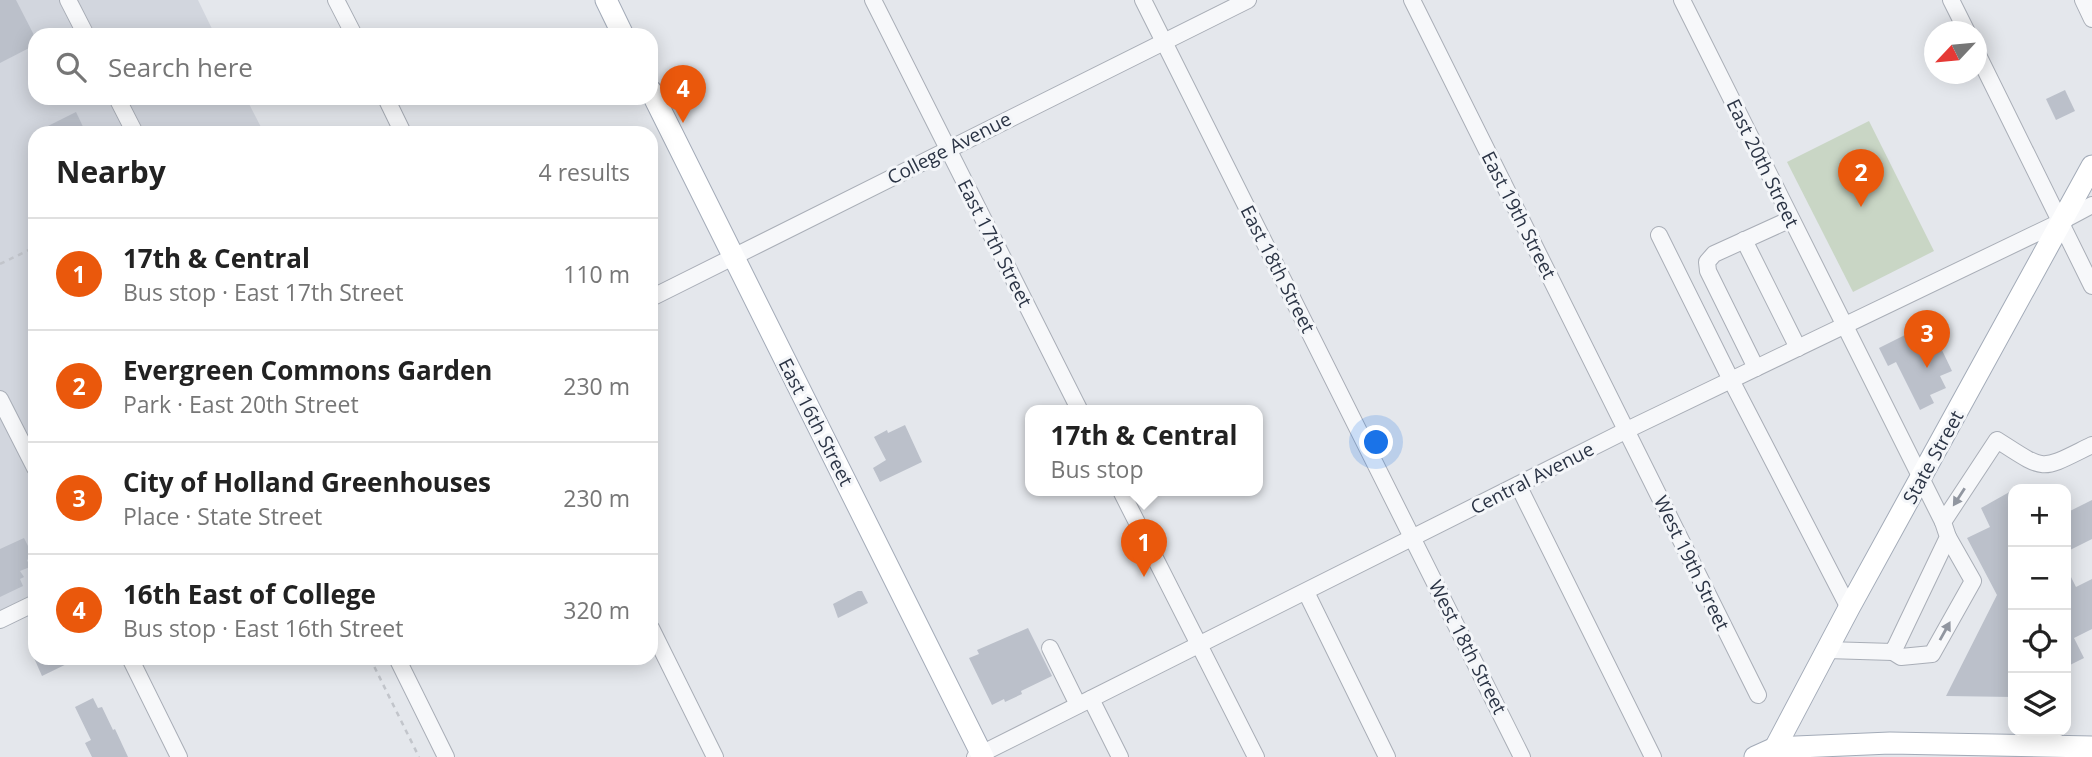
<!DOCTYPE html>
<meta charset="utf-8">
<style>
:root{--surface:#fff;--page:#f6f6f6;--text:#222;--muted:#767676;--line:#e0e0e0;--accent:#ea580c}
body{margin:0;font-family:"Open Sans",sans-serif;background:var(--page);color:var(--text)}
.controls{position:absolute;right:21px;bottom:21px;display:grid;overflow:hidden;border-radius:14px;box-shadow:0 4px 18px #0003}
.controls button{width:63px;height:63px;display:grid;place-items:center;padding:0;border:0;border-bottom:2px solid var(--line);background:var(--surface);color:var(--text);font:35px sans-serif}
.compass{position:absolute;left:1924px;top:21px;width:63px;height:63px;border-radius:50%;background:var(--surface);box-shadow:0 4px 18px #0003;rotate:244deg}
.you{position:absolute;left:1377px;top:443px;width:24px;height:24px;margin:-18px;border:5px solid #fff;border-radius:50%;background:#1a73e8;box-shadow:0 0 0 10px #1a73e833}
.badge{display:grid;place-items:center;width:46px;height:46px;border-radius:50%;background:var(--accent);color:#fff;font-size:23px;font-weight:700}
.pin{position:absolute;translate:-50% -58px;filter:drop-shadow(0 2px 4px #0008)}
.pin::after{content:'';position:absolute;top:37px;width:24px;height:21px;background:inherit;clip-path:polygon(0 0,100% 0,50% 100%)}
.popup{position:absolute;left:1025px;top:405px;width:238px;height:91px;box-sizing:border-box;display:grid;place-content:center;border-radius:14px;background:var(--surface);filter:drop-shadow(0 2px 5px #0005);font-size:23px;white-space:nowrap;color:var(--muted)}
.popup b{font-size:26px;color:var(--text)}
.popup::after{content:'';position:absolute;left:50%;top:100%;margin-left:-14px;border:14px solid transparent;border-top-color:var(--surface)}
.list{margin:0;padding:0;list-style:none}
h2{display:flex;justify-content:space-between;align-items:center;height:91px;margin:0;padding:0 28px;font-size:30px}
h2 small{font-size:23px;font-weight:400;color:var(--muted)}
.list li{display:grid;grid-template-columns:46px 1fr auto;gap:21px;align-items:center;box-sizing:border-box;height:112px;padding:0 28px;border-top:2px solid var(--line)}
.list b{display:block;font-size:26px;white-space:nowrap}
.list p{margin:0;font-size:23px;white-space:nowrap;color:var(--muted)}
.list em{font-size:23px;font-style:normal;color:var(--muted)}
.icon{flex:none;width:38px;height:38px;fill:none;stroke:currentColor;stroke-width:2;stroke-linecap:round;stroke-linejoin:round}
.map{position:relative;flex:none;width:2092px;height:757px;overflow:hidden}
.search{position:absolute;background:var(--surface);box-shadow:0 4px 18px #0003;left:28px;top:28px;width:630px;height:77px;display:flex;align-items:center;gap:18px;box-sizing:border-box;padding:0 24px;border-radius:21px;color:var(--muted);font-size:26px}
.panel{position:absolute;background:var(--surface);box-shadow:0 4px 18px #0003;left:28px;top:126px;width:630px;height:539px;border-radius:21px}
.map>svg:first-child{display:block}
.built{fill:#d2d6de}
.green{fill:#c9d6c5}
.building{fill:#bbc0ca}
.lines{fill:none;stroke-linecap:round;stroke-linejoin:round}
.minor-casing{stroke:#a9aeb7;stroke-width:18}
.major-casing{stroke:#a3abb8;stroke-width:23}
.path{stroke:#c2c5cb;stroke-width:2.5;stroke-dasharray:5 5;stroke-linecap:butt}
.minor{stroke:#f7f8fa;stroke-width:16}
.major{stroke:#fff;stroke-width:21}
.oneway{fill:#9196a0}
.labels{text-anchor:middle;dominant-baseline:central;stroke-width:6;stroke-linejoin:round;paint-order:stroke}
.street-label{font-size:19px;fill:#2b3445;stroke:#f4f6f9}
</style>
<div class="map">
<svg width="2092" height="757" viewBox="0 0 2092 757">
<rect width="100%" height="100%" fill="#e4e7ec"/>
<polygon class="built" points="0,0 198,0 215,35 35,35 35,98 246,98 264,133 35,133 35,603 0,620"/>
<polygon class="green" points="1869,121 1934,251 1853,292 1787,162"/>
<g class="building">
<polygon points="0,0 16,0 35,37 35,45 0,63"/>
<polygon points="2065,90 2075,111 2056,120 2046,99"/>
<polygon points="76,112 86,133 34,133"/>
<polygon points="1929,323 1952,371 1940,376 1946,388 1930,395 1934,403 1920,410 1896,362 1888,366 1879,348"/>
<polygon points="905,425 922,462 880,482 873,468 886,460 874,437 887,430 888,433"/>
<polygon points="2013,490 2013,697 1946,696 1997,595 1967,538 1990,527 1981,508"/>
<polygon points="2092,500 2092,539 2066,552 2066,513"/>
<polygon points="24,538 33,556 27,560 30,567 20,571 24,577 20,579 23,586 0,597 0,549"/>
<polygon points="2066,567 2076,587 2092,579 2092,629 2074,638 2084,658 2066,667"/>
<polygon points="858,591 862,591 868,603 838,618 833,604"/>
<polygon points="1028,628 1052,676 1021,691 1022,694 1005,702 1004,699 992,705 969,658 979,654 977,650"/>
<polygon points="34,658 79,658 42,676"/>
<polygon points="93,698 98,708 102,707 113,730 115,729 128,757 92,757 85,743 91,740 75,707"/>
</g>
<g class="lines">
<g class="minor-casing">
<g id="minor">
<polyline points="68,0 86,35"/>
<polyline points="336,0 354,35"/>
<polyline points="873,0 1080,411"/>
<polyline points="1143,0 1522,757"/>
<polyline points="1412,0 1758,695"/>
<polyline points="1682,0 1943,522"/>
<polyline points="1951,0 1967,32"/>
<polyline points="2083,0 2092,19"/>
<polyline points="1976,51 2092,286"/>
<polyline points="117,98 135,133"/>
<polyline points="386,98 403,133"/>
<polyline points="1659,235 1731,380 1849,608"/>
<polyline points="1744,240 1798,348"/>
<polyline points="651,298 1248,0"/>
<polyline points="1756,368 1708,271 1707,262 1714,254 1791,219"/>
<polyline points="0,399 35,468"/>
<polyline points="1518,485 1653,757"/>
<polyline points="1121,491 1256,757"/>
<polyline points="1306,592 1387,757"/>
<polyline points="0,620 35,603"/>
<polyline points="651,628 715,757"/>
<polyline points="1050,648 1078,705"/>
<path d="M1827 650 1893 652 1948 537 1943 522 1997 440C2047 472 2039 471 2092 445"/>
<polyline points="1893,652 1901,657 1932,654 1973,581 1948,537"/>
<polyline points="130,658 179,757"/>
<polyline points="397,658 446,757"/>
<polyline points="1091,699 1120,757"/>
<polyline points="975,757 1627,430 2062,221 2092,205"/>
</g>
</g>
<g class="major-casing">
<g id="major">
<polyline points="606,0 623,35"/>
<polyline points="651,91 983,757"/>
<polyline points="1775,748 1849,608 2092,166"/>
<polyline points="1755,757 1775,748 1890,743 2092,747"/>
</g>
</g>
<g class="path">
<polyline points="0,264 35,247"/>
<polyline points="370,658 419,757"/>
</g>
<use href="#minor" class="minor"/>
<use href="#major" class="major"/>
</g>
<defs><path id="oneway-solid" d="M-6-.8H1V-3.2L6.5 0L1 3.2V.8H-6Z" transform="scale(1.75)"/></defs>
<g class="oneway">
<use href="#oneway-solid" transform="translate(1959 497) rotate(123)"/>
<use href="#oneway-solid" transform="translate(1945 631) rotate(-61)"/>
</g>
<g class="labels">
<g class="street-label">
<text transform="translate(949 148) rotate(-27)">College Avenue</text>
<text transform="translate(1763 163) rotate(64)">East 20th Street</text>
<text transform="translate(1519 215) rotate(63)">East 19th Street</text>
<text transform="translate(995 243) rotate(63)">East 17th Street</text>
<text transform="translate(1278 269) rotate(63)">East 18th Street</text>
<text transform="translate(816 422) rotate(63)">East 16th Street</text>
<text transform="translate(1933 457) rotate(-61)">State Street</text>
<text transform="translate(1532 478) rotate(-27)">Central Avenue</text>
<text transform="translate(1692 563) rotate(64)">West 19th Street</text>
<text transform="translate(1468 647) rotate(63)">West 18th Street</text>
</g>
</g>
</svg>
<div class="controls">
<button>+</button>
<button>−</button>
<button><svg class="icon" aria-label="locate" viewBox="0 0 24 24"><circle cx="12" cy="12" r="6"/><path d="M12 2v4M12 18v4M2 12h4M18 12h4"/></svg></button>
<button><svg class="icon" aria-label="layers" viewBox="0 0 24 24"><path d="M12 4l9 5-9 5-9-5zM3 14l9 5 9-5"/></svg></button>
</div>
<svg class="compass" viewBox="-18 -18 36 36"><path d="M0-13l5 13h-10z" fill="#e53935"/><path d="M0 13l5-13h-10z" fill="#767676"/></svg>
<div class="you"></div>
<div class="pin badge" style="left:1144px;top:577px">1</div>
<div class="popup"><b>17th &amp; Central</b>Bus stop</div>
<div class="pin badge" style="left:1861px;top:207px">2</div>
<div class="pin badge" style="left:1927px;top:368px">3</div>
<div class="pin badge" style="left:683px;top:123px">4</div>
<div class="search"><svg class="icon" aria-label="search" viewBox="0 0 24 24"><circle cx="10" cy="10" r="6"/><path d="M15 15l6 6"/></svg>Search here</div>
<section class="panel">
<h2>Nearby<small>4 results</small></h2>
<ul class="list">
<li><span class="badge">1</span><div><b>17th &amp; Central</b><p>Bus stop · East 17th Street</p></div><em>110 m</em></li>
<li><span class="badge">2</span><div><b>Evergreen Commons Garden</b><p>Park · East 20th Street</p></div><em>230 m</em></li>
<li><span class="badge">3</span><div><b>City of Holland Greenhouses</b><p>Place · State Street</p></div><em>230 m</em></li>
<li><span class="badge">4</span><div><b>16th East of College</b><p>Bus stop · East 16th Street</p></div><em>320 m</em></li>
</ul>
</section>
</div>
